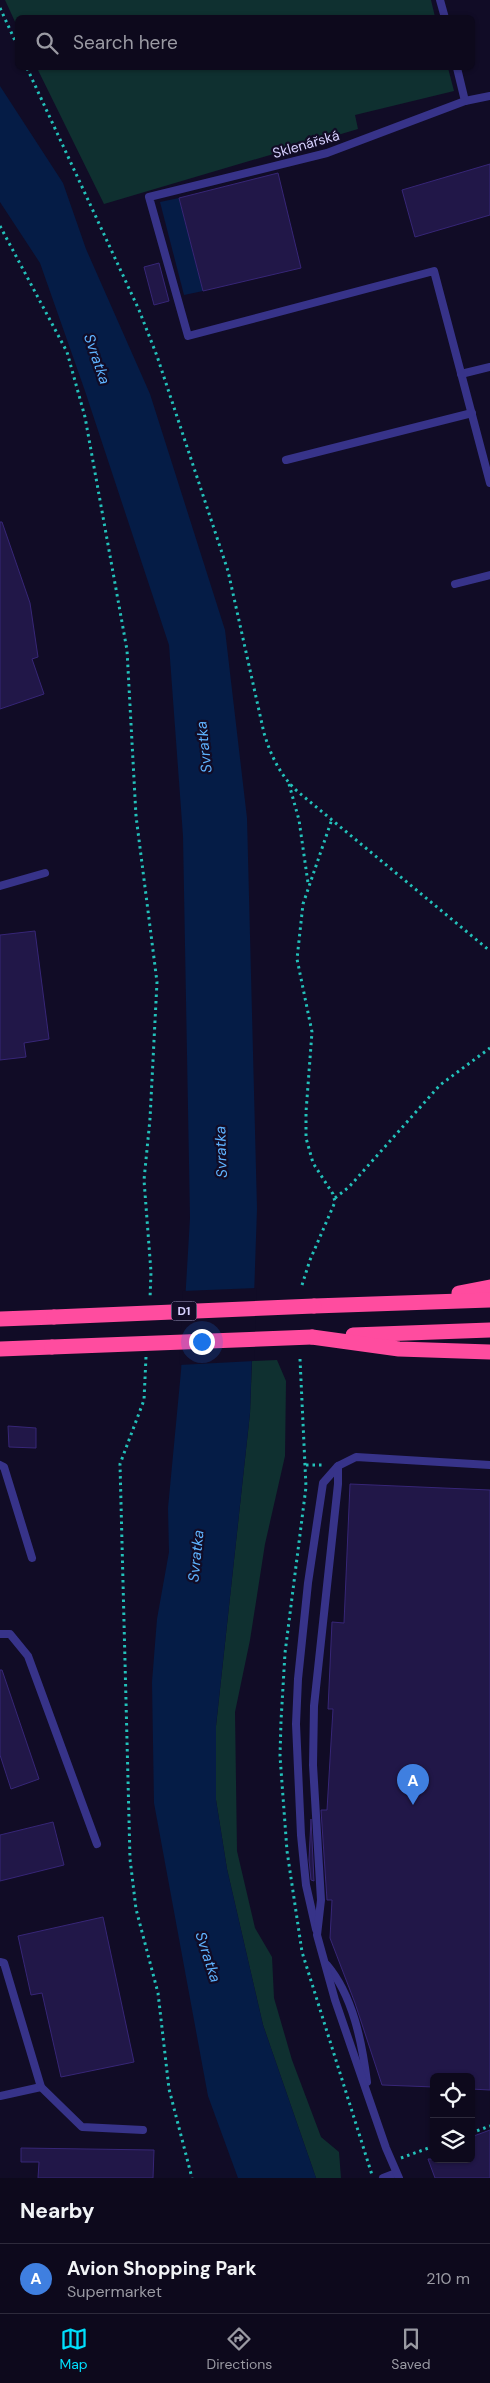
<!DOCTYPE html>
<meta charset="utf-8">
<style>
:root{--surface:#0d091c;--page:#1b1729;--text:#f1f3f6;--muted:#9a9aa3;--line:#2d2a3b;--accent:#00dffc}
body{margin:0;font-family:"DM Sans",sans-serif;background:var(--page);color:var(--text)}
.controls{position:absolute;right:15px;bottom:15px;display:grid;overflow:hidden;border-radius:8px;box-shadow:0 1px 4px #0004}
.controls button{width:45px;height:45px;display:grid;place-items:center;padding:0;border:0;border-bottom:1px solid var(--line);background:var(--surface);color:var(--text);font:25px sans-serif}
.you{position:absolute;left:201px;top:1341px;width:18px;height:18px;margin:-12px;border:4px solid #fff;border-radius:50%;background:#1a73e8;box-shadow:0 0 0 8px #1a73e833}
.badge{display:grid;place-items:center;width:32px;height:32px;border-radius:50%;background:var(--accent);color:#fff;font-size:16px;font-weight:700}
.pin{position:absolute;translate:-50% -41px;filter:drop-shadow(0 1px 2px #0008)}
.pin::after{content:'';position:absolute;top:26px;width:18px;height:15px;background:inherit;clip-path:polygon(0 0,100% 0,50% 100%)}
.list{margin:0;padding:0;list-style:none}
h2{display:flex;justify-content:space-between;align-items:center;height:65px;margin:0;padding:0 20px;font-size:21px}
h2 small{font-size:16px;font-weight:400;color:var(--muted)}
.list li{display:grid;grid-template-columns:32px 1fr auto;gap:15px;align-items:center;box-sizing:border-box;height:70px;padding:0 20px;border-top:1px solid var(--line)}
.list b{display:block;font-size:19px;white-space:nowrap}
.list p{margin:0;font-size:16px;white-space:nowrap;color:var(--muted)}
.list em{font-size:16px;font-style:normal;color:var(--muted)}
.icon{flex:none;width:28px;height:28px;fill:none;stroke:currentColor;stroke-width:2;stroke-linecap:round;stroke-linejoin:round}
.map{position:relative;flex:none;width:490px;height:2178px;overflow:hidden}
.search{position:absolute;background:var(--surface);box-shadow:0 1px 4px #0004;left:15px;right:15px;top:15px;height:55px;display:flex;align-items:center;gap:12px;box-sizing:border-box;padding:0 18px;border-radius:8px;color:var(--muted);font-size:19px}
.sheet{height:135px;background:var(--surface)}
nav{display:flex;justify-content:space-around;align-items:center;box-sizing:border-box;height:70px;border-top:1px solid var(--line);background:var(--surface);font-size:14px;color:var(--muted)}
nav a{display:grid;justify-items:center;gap:2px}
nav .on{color:var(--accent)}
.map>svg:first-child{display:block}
.green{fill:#0f3030}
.water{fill:#051c46}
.pier{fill:#110c26}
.building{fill:#211748;stroke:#372677}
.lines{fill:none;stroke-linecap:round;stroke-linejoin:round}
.path{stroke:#23c1ba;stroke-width:3;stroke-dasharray:2.5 4;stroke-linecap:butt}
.lane{stroke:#373389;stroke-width:8}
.highway{stroke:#ff4c9f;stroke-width:15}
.highway-bridge{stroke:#ff4c9f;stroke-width:15}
.labels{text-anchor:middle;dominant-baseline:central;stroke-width:4.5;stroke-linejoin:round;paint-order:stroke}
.shield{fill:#110c26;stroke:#9c96be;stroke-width:1}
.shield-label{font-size:12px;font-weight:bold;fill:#d7d1ff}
.street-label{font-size:14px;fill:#d7d1ff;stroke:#110c26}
.water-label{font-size:15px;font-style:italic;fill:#5fb3ff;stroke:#110c26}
</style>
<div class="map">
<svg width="490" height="2178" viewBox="0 0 490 2178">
<rect width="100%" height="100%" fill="#110c26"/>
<g class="green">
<polygon points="5,0 431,0 435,17 18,18 17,26"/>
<polygon points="37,68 448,68 454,91 355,115 358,129 104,204"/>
<polygon points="277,1360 286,1381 285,1456 265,1544 250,1640 235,1712 237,1851 255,1928 272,1957 274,1998 292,2060 321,2137 339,2152 341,2178 316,2178 263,2025 227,1869 216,1800 216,1726 250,1413 252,1361"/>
</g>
<g class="water">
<polygon points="0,86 63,183 86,249 150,394 225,630 247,818 257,1209 250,1413 216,1726 216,1800 227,1869 263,2025 316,2178 238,2178 208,2096 154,1803 152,1682 157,1619 169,1552 168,1508 181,1371 190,1218 183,836 169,645 85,391 40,263 0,202"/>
<polygon points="179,198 203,291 184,295 160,202"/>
</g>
<polygon class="pier" points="257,1288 254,1361 179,1365 183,1291"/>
<g class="building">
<polygon points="490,164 490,215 415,237 402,190"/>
<polygon points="278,173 301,268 203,291 179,198"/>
<polygon points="159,263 169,301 154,305 144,267"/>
<polygon points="0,522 2,522 30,603 38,657 32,659 44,694 0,709"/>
<polygon points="35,931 49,1039 24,1043 26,1057 0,1060 0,935"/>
<polygon points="8,1426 36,1428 36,1448 9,1447"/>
<polygon points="350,1484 490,1490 490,2090 471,2089 471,2077 434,2077 434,2087 382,2085 355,2003 330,1938 332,1900 327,1900 321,1810 327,1810 333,1709 328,1709 332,1622 344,1623"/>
<polygon points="0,1670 2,1670 39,1779 11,1789 0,1755"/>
<polygon points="311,1819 314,1881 311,1880 309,1860"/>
<polygon points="53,1822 64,1865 0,1881 0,1835"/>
<polygon points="103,1917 134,2062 61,2077 42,1993 31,1995 18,1936"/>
<polygon points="490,2130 490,2178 435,2178 428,2159 471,2159 471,2137"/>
<polygon points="21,2148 154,2150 153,2178 38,2178 39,2162 21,2162"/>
</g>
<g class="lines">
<g class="path">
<polyline points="0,8 18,47"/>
<path d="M27 68 139 310 157 356 228 571 264 733C271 756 280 775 297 791L490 951"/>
<polyline points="0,226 67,352 85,417 127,650 136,816 157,982 150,1119 144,1180 151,1272 150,1299"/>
<polyline points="289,784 299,820 308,883"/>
<polyline points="335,1198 349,1187 440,1085 490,1048"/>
<polyline points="302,1285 310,1260 335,1202 333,1194 313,1163 306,1138 306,1112 312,1032 297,959 303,904 332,819"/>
<polyline points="146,1357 144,1400 120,1464 130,1859 136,1909 158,1993 169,2089 192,2178"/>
<polyline points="300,1359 306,1487 285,1653 281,1721 280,1756 287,1851 302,1952 372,2175"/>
<polyline points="306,1465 325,1465"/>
<polyline points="471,2133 490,2126"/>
<polyline points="401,2158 434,2146"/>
</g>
<g class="lane">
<polyline points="440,0 445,18"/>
<polyline points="457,68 465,101"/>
<polyline points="490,96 465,101 327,153 149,197 188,336 434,271 490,483"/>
<polyline points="461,374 490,367"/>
<polyline points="286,460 472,413"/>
<polyline points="455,584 490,575"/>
<polyline points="0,886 45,873"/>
<polyline points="0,1465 4,1467 32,1558"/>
<polyline points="0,1634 10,1634 28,1656 97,1844"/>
<polyline points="316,1929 306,1885 301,1835 296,1724 298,1679 308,1583 323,1483 338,1466"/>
<polyline points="0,1962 4,1963 41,2087 0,2096"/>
<path d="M327 1965C353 1996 362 2042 367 2082"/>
<polyline points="41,2087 82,2127 143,2130"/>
<polyline points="383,2178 396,2173"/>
<polyline points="399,2178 386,2148 335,2000 317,1935 321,1900 313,1765 314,1706 338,1484 338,1466 356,1457 490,1465"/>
</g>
<g class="highway">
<polyline points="459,1293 490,1287"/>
<polyline points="314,1306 490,1300"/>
<polyline points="0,1319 54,1317"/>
<polyline points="353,1335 490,1330"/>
<polyline points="312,1337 399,1349 490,1352"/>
<polyline points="0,1349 52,1347"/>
</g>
<g class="highway-bridge">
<polyline points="54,1317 314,1306"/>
<polyline points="52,1347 312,1337"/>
</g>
</g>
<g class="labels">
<rect class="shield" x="171.5" y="1301.5" width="25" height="19" rx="4"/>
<g class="shield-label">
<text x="184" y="1311">D1</text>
</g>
<g class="street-label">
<text transform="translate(306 144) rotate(-16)">Sklenářská</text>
</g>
<g class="water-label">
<text transform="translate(97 359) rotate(71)">Svratka</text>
<text transform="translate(204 747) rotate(-96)">Svratka</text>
<text transform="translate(221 1152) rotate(-92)">Svratka</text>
<text transform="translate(196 1556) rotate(-84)">Svratka</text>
<text transform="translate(208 1957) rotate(72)">Svratka</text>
</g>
</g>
</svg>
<div class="controls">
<button><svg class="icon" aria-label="locate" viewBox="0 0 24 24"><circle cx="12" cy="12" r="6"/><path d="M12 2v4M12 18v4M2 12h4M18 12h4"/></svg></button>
<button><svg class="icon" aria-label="layers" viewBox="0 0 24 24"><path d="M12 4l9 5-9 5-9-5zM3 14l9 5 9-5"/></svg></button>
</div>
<div class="you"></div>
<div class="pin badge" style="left:413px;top:1805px;background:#3f7fe0">A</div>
<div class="search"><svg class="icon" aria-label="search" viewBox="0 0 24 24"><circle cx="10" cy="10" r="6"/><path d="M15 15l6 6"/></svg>Search here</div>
</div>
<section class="sheet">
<h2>Nearby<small></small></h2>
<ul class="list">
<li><span class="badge" style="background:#3f7fe0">A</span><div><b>Avion Shopping Park</b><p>Supermarket</p></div><em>210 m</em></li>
</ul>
</section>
<nav>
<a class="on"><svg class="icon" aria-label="map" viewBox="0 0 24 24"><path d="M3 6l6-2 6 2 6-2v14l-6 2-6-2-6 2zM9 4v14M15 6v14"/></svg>Map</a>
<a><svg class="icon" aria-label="directions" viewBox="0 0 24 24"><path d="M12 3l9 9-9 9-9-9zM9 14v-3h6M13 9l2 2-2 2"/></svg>Directions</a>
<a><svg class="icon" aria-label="saved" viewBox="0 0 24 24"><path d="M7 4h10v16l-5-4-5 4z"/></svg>Saved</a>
</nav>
